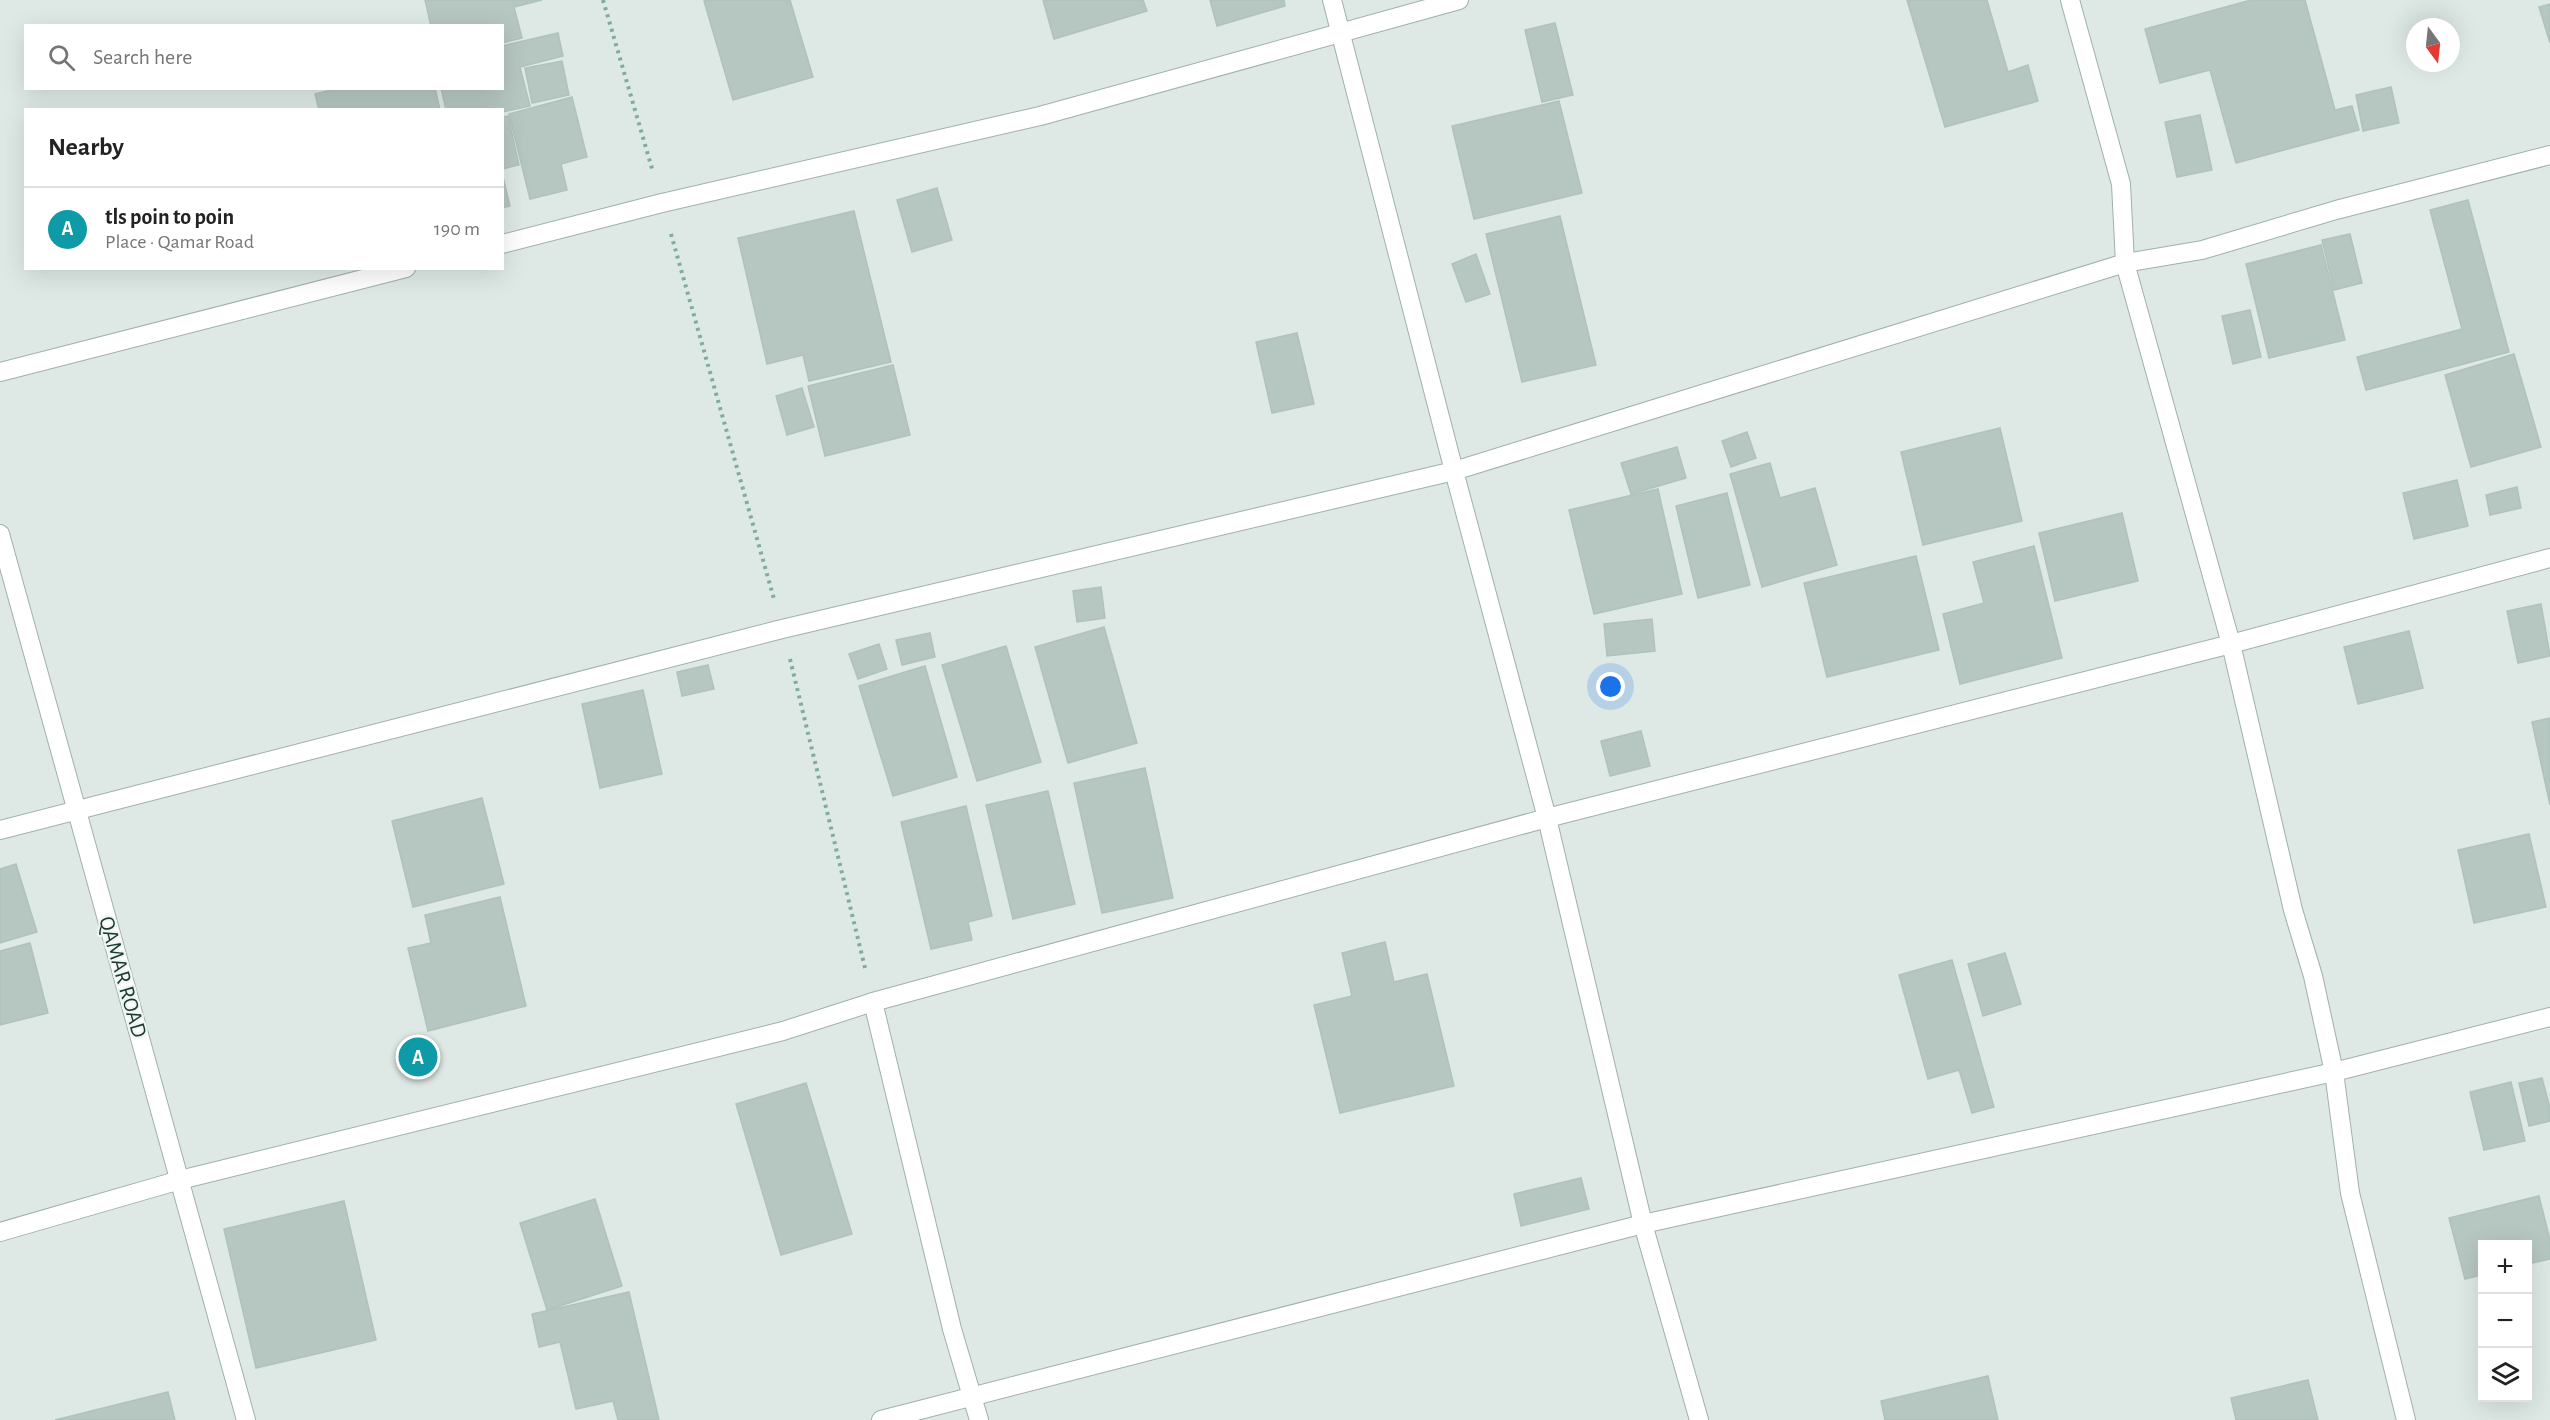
<!DOCTYPE html>
<meta charset="utf-8">
<style>
:root{--surface:#fff;--page:#f2f2f2;--text:#222;--muted:#767676;--line:#e0e0e0;--accent:#7e4f39}
body{margin:0;font-family:"Alegreya Sans",sans-serif;background:var(--page);color:var(--text)}
.controls{position:absolute;right:18px;bottom:18px;display:grid;overflow:hidden;border-radius:0px;box-shadow:0 6px 24px #0002}
.controls button{width:54px;height:54px;display:grid;place-items:center;padding:0;border:0;border-bottom:2px solid var(--line);background:var(--surface);color:var(--text);font:30px sans-serif}
.compass{position:absolute;left:2406px;top:18px;width:54px;height:54px;border-radius:50%;background:var(--surface);box-shadow:0 6px 24px #0002;rotate:165deg}
.you{position:absolute;left:1611px;top:687px;width:21px;height:21px;margin:-15px;border:4px solid #fff;border-radius:50%;background:#1a73e8;box-shadow:0 0 0 9px #1a73e833}
.badge{display:grid;place-items:center;width:39px;height:39px;border-radius:50%;background:var(--accent);color:#fff;font-size:20px;font-weight:700}
.pin{position:absolute;translate:-50% -50%;border:3px solid #fff;box-shadow:0 2px 6px #0006}
.list{margin:0;padding:0;list-style:none}
h2{display:flex;justify-content:space-between;align-items:center;height:78px;margin:0;padding:0 24px;font-size:26px}
h2 small{font-size:20px;font-weight:400;color:var(--muted)}
.list li{display:grid;grid-template-columns:39px 1fr auto;gap:18px;align-items:center;box-sizing:border-box;height:84px;padding:0 24px;border-top:2px solid var(--line)}
.list b{display:block;font-size:22px;white-space:nowrap}
.list p{margin:0;font-size:20px;white-space:nowrap;color:var(--muted)}
.list em{font-size:20px;font-style:normal;color:var(--muted)}
.icon{flex:none;width:33px;height:33px;fill:none;stroke:currentColor;stroke-width:2;stroke-linecap:round;stroke-linejoin:round}
.map{position:relative;flex:none;width:2550px;height:1420px;overflow:hidden}
.search{position:absolute;background:var(--surface);box-shadow:0 6px 24px #0002;left:24px;top:24px;width:480px;height:66px;display:flex;align-items:center;gap:15px;box-sizing:border-box;padding:0 21px;border-radius:0px;color:var(--muted);font-size:22px}
.panel{position:absolute;background:var(--surface);box-shadow:0 6px 24px #0002;left:24px;top:108px;width:480px;height:162px;border-radius:0px}
.map>svg:first-child{display:block}
.building{fill:#b6c6c1;stroke:#b0c2bc;stroke-width:1.5}
.lines{fill:none;stroke-linecap:round;stroke-linejoin:round}
.street-casing{stroke:#a1b0ac;stroke-width:20}
.path{stroke:#7faca1;stroke-width:4;stroke-dasharray:3 4.5;stroke-linecap:butt}
.street{stroke:#fff;stroke-width:18}
.labels{text-anchor:middle;dominant-baseline:central;stroke-width:4.5;stroke-linejoin:round;paint-order:stroke}
.street-label{font-size:22px;fill:#203833;stroke:#eef6f2}
</style>
<div class="map">
<svg width="2550" height="1420" viewBox="0 0 2550 1420">
<rect width="100%" height="100%" fill="#dee9e5"/>
<g class="building">
<polygon points="425,0 542,0 514,7 522,38 502,43 502,26 431,26"/>
<polygon points="708,0 790,0 813,77 733,100 704,1"/>
<polygon points="1043,0 1143,0 1147,11 1054,39"/>
<polygon points="1210,0 1284,0 1285,6 1217,26"/>
<polygon points="1907,0 1987,0 2008,72 2028,65 2038,101 1945,127"/>
<polygon points="2251,0 2305,0 2335,110 2352,106 2359,130 2236,163 2210,70 2160,83 2145,29"/>
<polygon points="2550,4 2550,43 2539,7"/>
<polygon points="1555,23 1573,95 1542,102 1525,30"/>
<polygon points="558,33 563,56 520,67 530,106 502,112 502,110 446,110 441,88 502,88 502,46"/>
<polygon points="562,61 569,95 532,103 525,68"/>
<polygon points="2391,87 2399,123 2363,131 2356,95"/>
<polygon points="339,88 435,88 440,110 319,110 315,94"/>
<polygon points="572,97 587,157 561,164 567,190 530,199 509,114"/>
<polygon points="1559,101 1582,193 1474,219 1452,126"/>
<polygon points="2200,115 2212,170 2177,177 2165,122"/>
<polygon points="508,116 519,165 502,169 502,117"/>
<polygon points="502,173 510,206 502,208"/>
<polygon points="937,188 952,240 912,252 897,200"/>
<polygon points="2468,200 2509,352 2366,390 2357,357 2462,329 2430,210"/>
<polygon points="854,211 891,362 809,381 803,355 767,364 738,238"/>
<polygon points="1560,216 1596,365 1522,382 1486,234"/>
<polygon points="2350,234 2362,283 2334,290 2322,240"/>
<polygon points="2321,245 2345,340 2269,358 2246,264"/>
<polygon points="1476,254 1490,294 1466,302 1452,264"/>
<polygon points="2250,310 2261,357 2233,364 2222,316"/>
<polygon points="1297,333 1314,404 1272,413 1256,342"/>
<polygon points="2514,354 2541,447 2471,467 2445,375"/>
<polygon points="893,365 910,435 825,456 808,386"/>
<polygon points="802,388 814,427 787,435 776,396"/>
<polygon points="2000,428 2022,521 1923,545 1901,452"/>
<polygon points="1747,432 1756,458 1731,467 1722,441"/>
<polygon points="1677,447 1686,478 1631,494 1621,463"/>
<polygon points="1770,463 1780,498 1815,488 1837,565 1762,587 1730,474"/>
<polygon points="2457,480 2468,526 2414,539 2403,493"/>
<polygon points="2517,487 2521,508 2490,515 2486,495"/>
<polygon points="1658,489 1682,594 1594,614 1569,510"/>
<polygon points="1727,493 1750,585 1698,598 1676,506"/>
<polygon points="2122,513 2138,581 2055,601 2039,533"/>
<polygon points="2034,546 2062,658 1960,684 1943,614 1984,603 1973,562"/>
<polygon points="1916,556 1939,650 1827,677 1804,583"/>
<polygon points="1101,587 1105,618 1077,622 1073,591"/>
<polygon points="2541,604 2550,656 2518,663 2507,611"/>
<polygon points="1652,619 1655,651 1607,656 1604,624"/>
<polygon points="1104,627 1137,743 1068,763 1035,647"/>
<polygon points="2409,631 2423,688 2358,704 2344,647"/>
<polygon points="930,633 935,657 902,665 896,640"/>
<polygon points="879,644 887,669 858,679 849,654"/>
<polygon points="1006,646 1041,762 977,781 942,665"/>
<polygon points="708,665 714,689 682,696 677,672"/>
<polygon points="925,666 957,777 893,796 859,686"/>
<polygon points="643,690 662,774 600,788 582,704"/>
<polygon points="2550,718 2550,805 2532,722"/>
<polygon points="1641,731 1650,766 1610,776 1601,741"/>
<polygon points="1145,768 1173,898 1102,913 1074,783"/>
<polygon points="1048,791 1075,904 1013,919 986,805"/>
<polygon points="482,798 504,884 413,907 392,821"/>
<polygon points="966,806 992,916 968,922 972,940 931,949 901,822"/>
<polygon points="2529,834 2546,907 2474,923 2458,850"/>
<polygon points="16,864 37,932 0,943 0,869"/>
<polygon points="500,897 526,1006 428,1031 408,948 431,943 425,915"/>
<polygon points="1385,942 1394,982 1427,974 1454,1086 1340,1113 1314,1005 1352,996 1342,953"/>
<polygon points="30,943 48,1013 0,1025 0,951"/>
<polygon points="2005,953 2021,1004 1983,1016 1968,964"/>
<polygon points="1952,960 1994,1107 1972,1113 1959,1070 1928,1079 1899,975"/>
<polygon points="2542,1078 2550,1108 2550,1121 2529,1126 2519,1083"/>
<polygon points="2511,1082 2525,1141 2484,1150 2470,1092"/>
<polygon points="806,1083 852,1234 781,1255 736,1104"/>
<polygon points="1581,1178 1589,1209 1521,1226 1514,1194"/>
<polygon points="2539,1196 2550,1240 2550,1259 2528,1264 2528,1244 2482,1244 2482,1275 2465,1279 2449,1218"/>
<polygon points="595,1199 622,1286 547,1310 520,1223"/>
<polygon points="344,1201 376,1340 256,1368 224,1229"/>
<polygon points="629,1292 659,1420 618,1420 613,1401 576,1409 560,1342 539,1347 532,1314"/>
<polygon points="1988,1376 1998,1420 1885,1420 1881,1401"/>
<polygon points="2308,1380 2318,1420 2236,1420 2231,1398"/>
<polygon points="168,1392 175,1420 55,1420"/>
</g>
<g class="lines">
<g class="street-casing">
<g id="street">
<polyline points="1332,0 1454,471 1547,818 1643,1224 1699,1420"/>
<polyline points="2070,0 2121,184 2125,263 2231,644 2293,910 2313,976 2334,1072 2350,1193 2406,1420"/>
<polyline points="502,244 662,203 1040,116 1459,0"/>
<polyline points="0,372 406,268"/>
<polyline points="0,534 246,1420"/>
<polyline points="0,830 782,629 1454,471 2125,263 2202,250 2336,210 2550,155"/>
<polyline points="873,1002 952,1329 979,1420"/>
<polyline points="0,1232 180,1180 783,1031 873,1002 1547,818 2231,644 2550,558"/>
<polyline points="881,1420 1643,1224 2334,1072 2550,1017"/>
</g>
</g>
<g class="path">
<polyline points="603,0 653,172"/>
<polyline points="671,234 774,599"/>
<polyline points="790,659 866,972"/>
</g>
<use href="#street" class="street"/>
</g>
<g class="labels">
<g class="street-label">
<text transform="translate(123 977) rotate(74)">QAMAR ROAD</text>
</g>
</g>
</svg>
<div class="controls">
<button>+</button>
<button>−</button>
<button><svg class="icon" aria-label="layers" viewBox="0 0 24 24"><path d="M12 4l9 5-9 5-9-5zM3 14l9 5 9-5"/></svg></button>
</div>
<svg class="compass" viewBox="-18 -18 36 36"><path d="M0-13l5 13h-10z" fill="#e53935"/><path d="M0 13l5-13h-10z" fill="#767676"/></svg>
<div class="you"></div>
<div class="pin badge" style="left:418px;top:1057px;background:#0f9aa8">A</div>
<div class="search"><svg class="icon" aria-label="search" viewBox="0 0 24 24"><circle cx="10" cy="10" r="6"/><path d="M15 15l6 6"/></svg>Search here</div>
<section class="panel">
<h2>Nearby<small></small></h2>
<ul class="list">
<li><span class="badge" style="background:#0f9aa8">A</span><div><b>tls poin to poin</b><p>Place · Qamar Road</p></div><em>190 m</em></li>
</ul>
</section>
</div>
